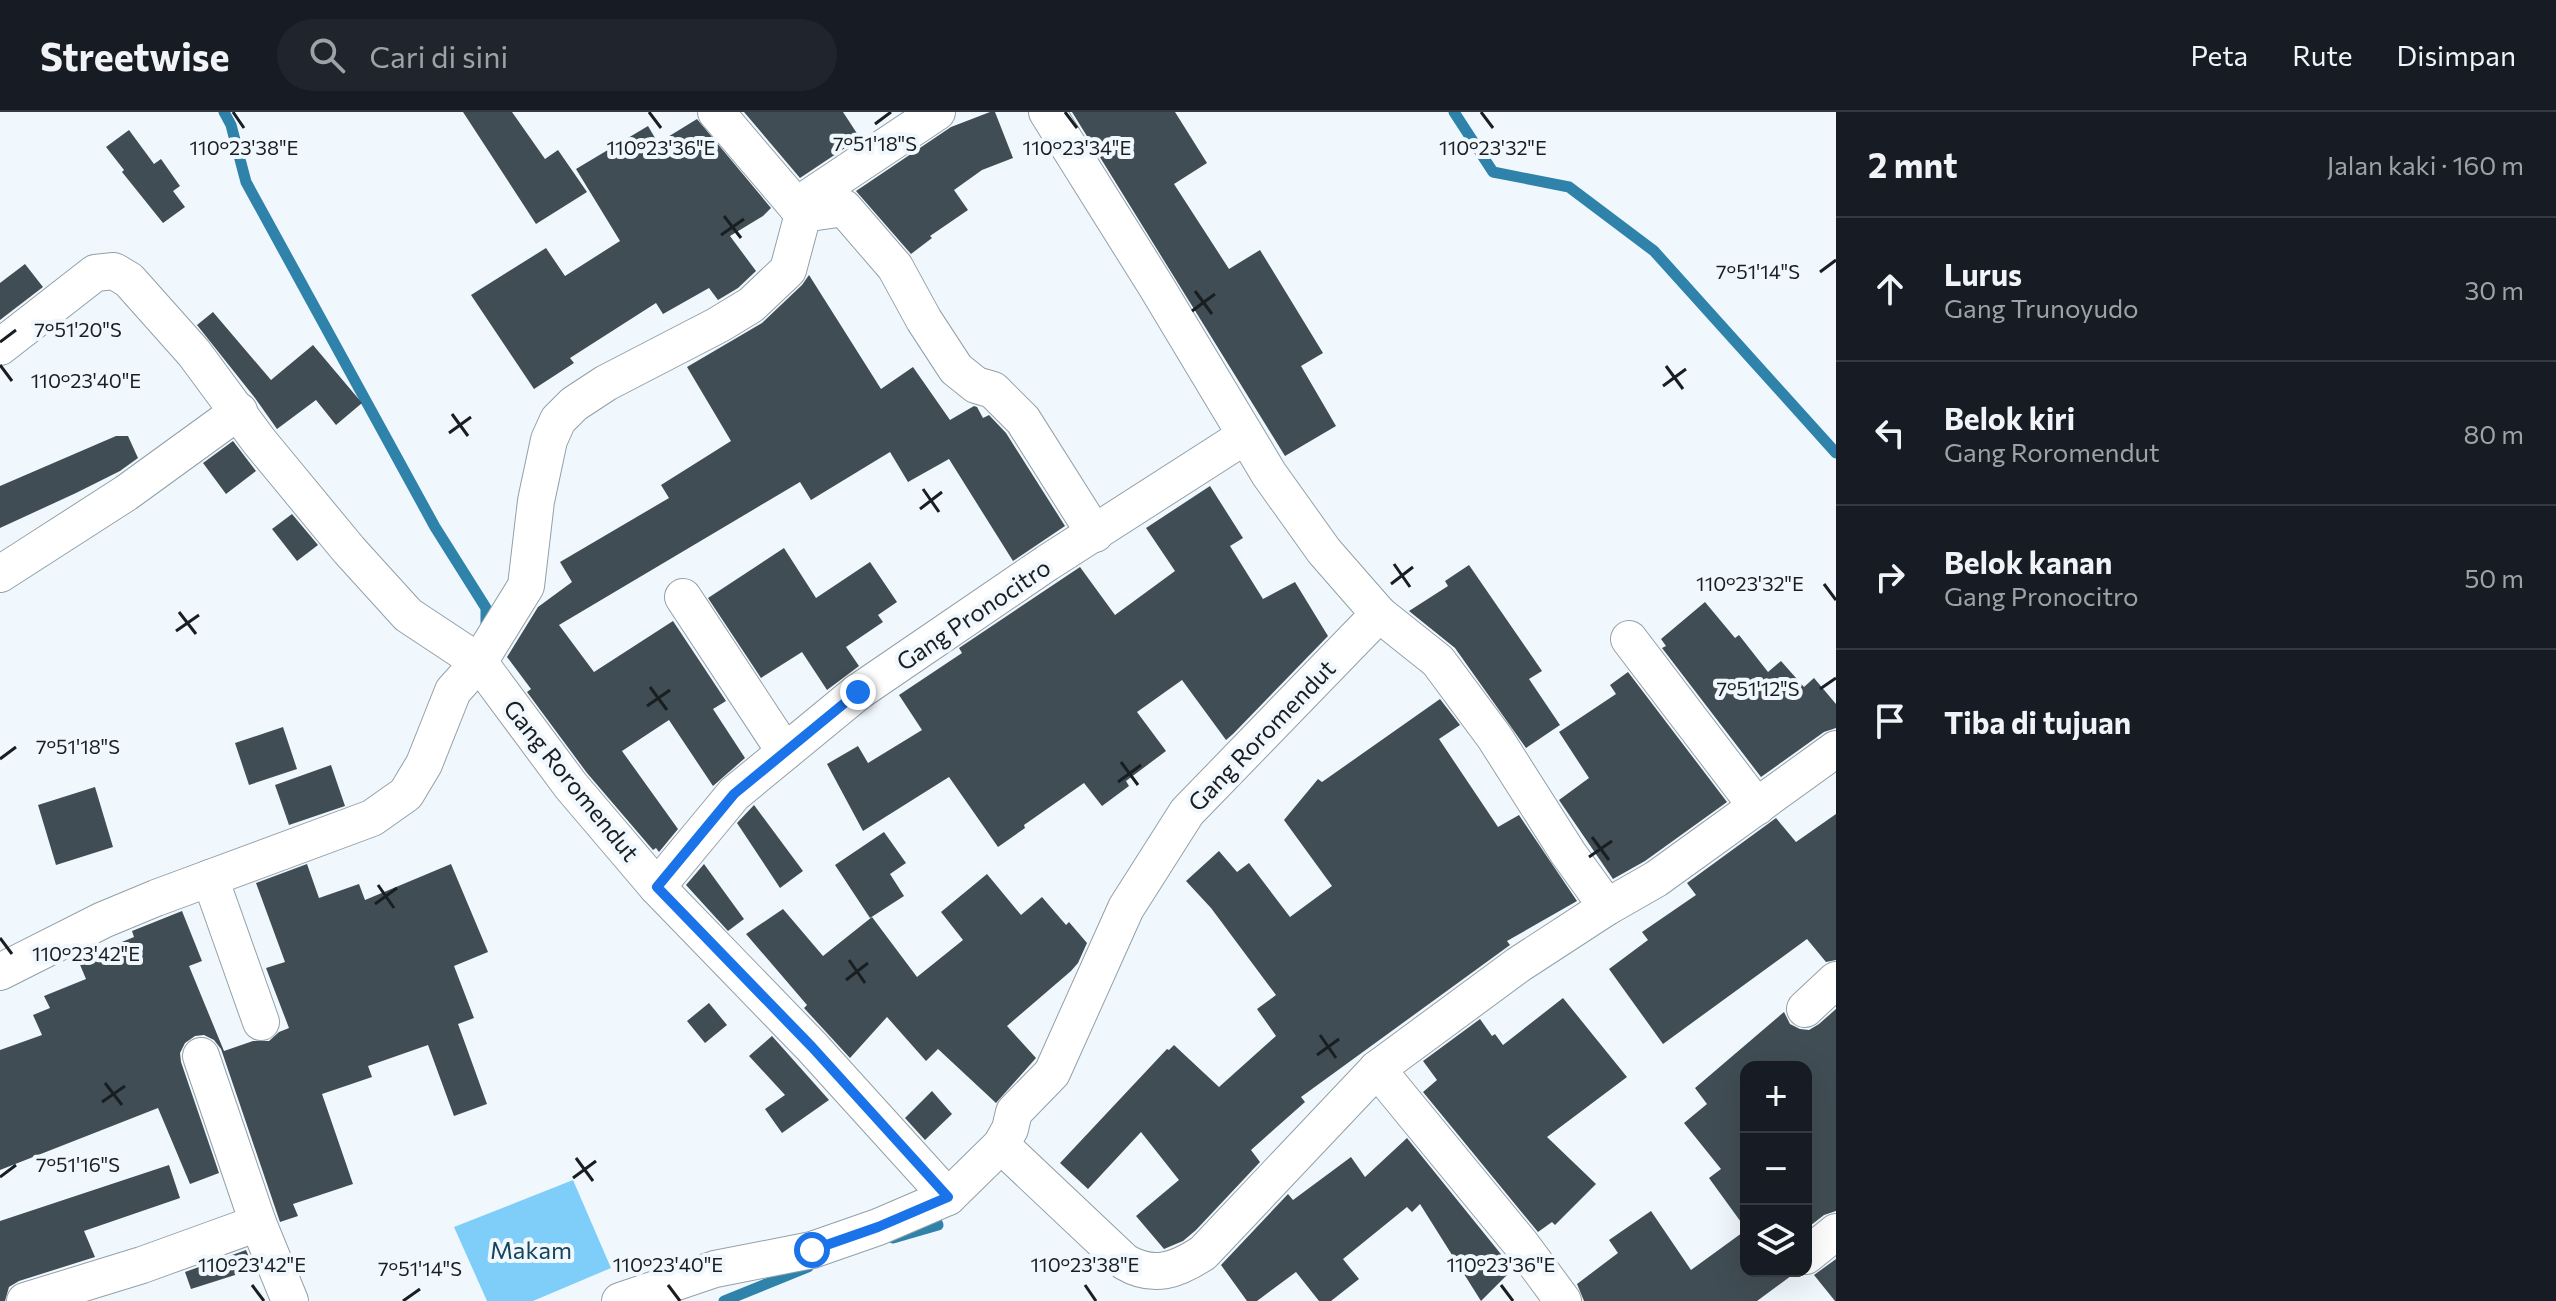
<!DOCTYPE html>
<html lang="id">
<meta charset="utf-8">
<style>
:root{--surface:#171b24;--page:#20242c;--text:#f1f3f6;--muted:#9ea1a6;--line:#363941}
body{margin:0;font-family:Commissioner,sans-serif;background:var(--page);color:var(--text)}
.controls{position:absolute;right:24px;bottom:24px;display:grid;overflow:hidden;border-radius:16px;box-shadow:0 8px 32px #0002}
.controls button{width:72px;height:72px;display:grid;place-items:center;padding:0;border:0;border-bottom:2px solid var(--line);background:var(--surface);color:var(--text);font:40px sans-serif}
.stop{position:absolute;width:24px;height:24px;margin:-18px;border:6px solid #1a73e8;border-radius:50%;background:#fff}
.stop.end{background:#1a73e8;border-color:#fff;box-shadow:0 2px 8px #0008}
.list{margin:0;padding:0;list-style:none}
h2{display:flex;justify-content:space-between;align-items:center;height:104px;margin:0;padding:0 32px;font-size:34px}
h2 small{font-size:26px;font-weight:400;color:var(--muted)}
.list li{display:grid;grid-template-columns:52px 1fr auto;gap:24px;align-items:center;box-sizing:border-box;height:144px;padding:0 32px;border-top:2px solid var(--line)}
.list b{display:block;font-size:30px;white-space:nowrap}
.list p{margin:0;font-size:26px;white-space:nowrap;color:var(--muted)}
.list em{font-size:26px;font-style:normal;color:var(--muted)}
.icon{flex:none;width:44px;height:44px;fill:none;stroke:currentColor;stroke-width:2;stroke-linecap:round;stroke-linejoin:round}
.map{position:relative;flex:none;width:1836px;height:1189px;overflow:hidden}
header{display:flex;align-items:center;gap:48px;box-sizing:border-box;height:112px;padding:0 40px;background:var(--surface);border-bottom:2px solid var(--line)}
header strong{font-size:38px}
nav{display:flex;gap:44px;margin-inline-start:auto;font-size:28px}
.search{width:560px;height:72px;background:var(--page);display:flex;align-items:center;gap:20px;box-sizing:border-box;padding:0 28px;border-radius:44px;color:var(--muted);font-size:30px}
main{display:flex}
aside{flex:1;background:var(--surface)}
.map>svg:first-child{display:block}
.green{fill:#7fcef9}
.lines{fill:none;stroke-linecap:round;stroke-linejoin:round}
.stream{stroke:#2f82aa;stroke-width:11}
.building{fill:#414d54}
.minor-casing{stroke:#93a0a8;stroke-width:38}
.minor{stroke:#fff;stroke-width:36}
.route{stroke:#1a73e8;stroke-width:10}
.ticks{fill:none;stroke:#191e21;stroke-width:3}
.labels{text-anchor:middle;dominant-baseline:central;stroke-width:8;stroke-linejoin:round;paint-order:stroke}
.street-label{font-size:24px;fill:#191e21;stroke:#f0f8fe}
.park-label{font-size:24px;fill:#15445c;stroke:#f0f8fe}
.ticks-label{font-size:20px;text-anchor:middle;fill:#191e21;stroke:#f0f8fe;stroke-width:8;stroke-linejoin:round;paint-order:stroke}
</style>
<header>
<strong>Streetwise</strong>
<div class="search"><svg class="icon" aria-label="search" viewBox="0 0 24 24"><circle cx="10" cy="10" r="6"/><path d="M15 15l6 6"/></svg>Cari di sini</div>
<nav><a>Peta</a><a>Rute</a><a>Disimpan</a></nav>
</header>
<main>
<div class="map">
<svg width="1836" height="1189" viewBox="0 0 1836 1189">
<rect width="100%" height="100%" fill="#f0f8fe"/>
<polygon class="green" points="573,1068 611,1156 533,1189 487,1189 454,1115"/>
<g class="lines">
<g class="stream">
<polyline points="224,0 231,13 246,70 435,415 486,496 486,518"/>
<polyline points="1454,0 1493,60 1569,75 1654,139 1836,341"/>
<polyline points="893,1126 938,1113 932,1099"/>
<polyline points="724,1189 808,1155"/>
</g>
</g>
<g class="building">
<polygon points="463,0 512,0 545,47 558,38 587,80 536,112"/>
<polygon points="744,0 843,0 860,26 800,66"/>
<polygon points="990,0 995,0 1013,46 982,58 954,78 968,98 930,124 932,126 911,142 856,79 951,15"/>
<polygon points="1072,0 1175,0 1207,51 1174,72 1229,157 1260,138 1323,241 1301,254 1336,314 1285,344"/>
<polygon points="697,7 771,96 763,104 730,124 756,159 738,176 718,188 709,176 663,202 656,191 570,246 574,251 534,277 471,183 546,136 565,164 620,129 576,57 648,14 658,31"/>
<polygon points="129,18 154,52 161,47 180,74 173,79 185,95 163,111 122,60 124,58 106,35"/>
<polygon points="25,152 43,175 0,208 0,171"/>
<polygon points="809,163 881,277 913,255 950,308 974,294 977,295 983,306 989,303 1006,321 1065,414 1013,449 949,347 908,370 890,340 811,388 800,370 559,513 594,560 673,509 726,589 713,597 745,646 713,674 669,608 622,639 678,717 659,740 656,736 653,738 587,661 527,580 531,577 507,545 538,495 572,470 560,450 669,386 661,373 731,329 687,255 762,211 802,173"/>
<polygon points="213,200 271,268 313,233 362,291 336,313 316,288 277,317 255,286 197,213"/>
<polygon points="116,324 128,324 138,346 120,359 76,381 0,416 0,374"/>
<polygon points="233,329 256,359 226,382 203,351"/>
<polygon points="1210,374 1243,426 1230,434 1263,487 1295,470 1328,524 1233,622 1226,628 1182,568 1137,600 1166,639 1126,669 1129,674 1102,694 1084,671 1024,713 1025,716 998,735 949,665 863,719 827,652 858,634 868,651 922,618 899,583 962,541 959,536 1080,455 1115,503 1175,459 1146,416"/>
<polygon points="292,402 318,433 297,449 272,417"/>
<polygon points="784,436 816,486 870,450 897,490 878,503 883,510 846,535 859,554 827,578 802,540 761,566 708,486"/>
<polygon points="1469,453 1542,559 1529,567 1560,613 1526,636 1455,536 1409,499 1448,474 1445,469"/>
<polygon points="1705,490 1735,526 1739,523 1768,560 1781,549 1804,575 1814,566 1836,592 1836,616 1824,620 1761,665 1662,536 1666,534 1661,527"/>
<polygon points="1628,560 1727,690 1645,749 1613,767 1559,688 1589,666 1559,620 1616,582 1610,573"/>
<polygon points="1440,587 1460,613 1439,627 1498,715 1519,703 1577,789 1507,829 1510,833 1301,985 1305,990 1251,1038 1260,1050 1196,1118 1183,1129 1164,1137 1136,1104 1179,1068 1141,1020 1088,1077 1060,1051 1167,937 1169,938 1174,933 1219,975 1276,924 1257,897 1276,883 1211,796 1186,769 1219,739 1237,760 1249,751 1290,805 1332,774 1284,708 1318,667 1322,670"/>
<polygon points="283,615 297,657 249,673 235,631"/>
<polygon points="331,653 345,694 289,713 275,673"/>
<polygon points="95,675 113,735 56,753 38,693"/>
<polygon points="754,693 803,759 780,776 737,711"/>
<polygon points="1836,702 1836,848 1826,850 1807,827 1663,932 1609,857 1648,828 1642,820 1696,783 1687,771 1776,706 1796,730"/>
<polygon points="884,720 906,751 890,762 904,784 870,806 835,753"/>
<polygon points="307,752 319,786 359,772 365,788 451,752 488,840 454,854 474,906 458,912 487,992 454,1004 428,933 368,954 372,965 322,982 353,1072 293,1092 298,1104 280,1110 221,937 214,928 204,923 195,924 185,931 180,941 181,950 219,1061 190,1072 158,996 0,1058 0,938 42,923 33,903 50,896 44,884 86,867 78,848 134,825 132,819 182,799 202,849 189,854 224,939 253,929 269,929 279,920 289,916 266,856 285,850 256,771"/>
<polygon points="704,752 744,807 728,819 686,773"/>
<polygon points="987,762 1021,803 1042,785 1066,813 1069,810 1087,831 1078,851 1071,859 1007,914 1036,946 996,991 938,937 926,949 887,905 850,946 804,896 807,893 746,822 783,797 823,844 872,805 917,865 963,828 941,800"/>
<polygon points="1563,886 1627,965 1547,1025 1596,1072 1555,1113 1552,1110 1538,1120 1423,980 1437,968 1423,949 1480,907 1492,924 1495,922 1503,933"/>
<polygon points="709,891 727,913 705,931 687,909"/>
<polygon points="1836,897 1836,1099 1824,1103 1806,1117 1806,955 1746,955 1746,1117 1709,1066 1721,1057 1684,1011 1707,992 1695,976 1784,900 1790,912 1800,917 1809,918 1819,912"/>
<polygon points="772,924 829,988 782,1021 765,997 785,983 749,944"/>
<polygon points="932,979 952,1002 925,1028 905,1006"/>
<polygon points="1407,1026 1513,1157 1481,1189 1420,1092 1412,1100 1407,1095 1343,1147 1359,1167 1331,1189 1319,1189 1296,1160 1257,1189 1247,1189 1221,1153 1288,1082 1293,1088 1351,1045 1365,1065"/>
<polygon points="169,1053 180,1086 84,1119 95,1145 19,1169 9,1175 5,1189 0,1189 0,1109"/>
<polygon points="1651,1099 1691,1158 1746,1118 1746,1159 1792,1159 1795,1161 1757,1189 1584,1189 1577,1172 1618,1141 1609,1128"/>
<polygon points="246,1138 254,1157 191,1177 185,1160"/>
<polygon points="1836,1147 1836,1189 1835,1189 1814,1163"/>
</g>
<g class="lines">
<g class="minor-casing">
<g id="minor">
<polyline points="1047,0 1156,174 1269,362 1324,439 1379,502 1438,549 1495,626 1568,741 1607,795"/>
<polyline points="796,94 937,0"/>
<polyline points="803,102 844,96 895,155 924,208 956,257 976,273 993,278 1023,308 1095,422"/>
<polyline points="0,235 95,161 114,159 129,168 194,241 259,329 349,438 408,503 479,550 571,674 657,775 812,935 948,1085 1001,1033 1010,1017 1014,1000 1052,961 1126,796 1187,700 1379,502"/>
<polyline points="0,462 126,381 239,299"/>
<polyline points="683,485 785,640"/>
<polyline points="1629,527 1757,695"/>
<polyline points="210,766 261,910"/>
<polyline points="657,775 734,682 858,580 1047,451 1245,324"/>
<polyline points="0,860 103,808 156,786 372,706 406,682 424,652 453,579 479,550 526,474 536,389 549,328 558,308 574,292 606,271 718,213 751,193 788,158 803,102 716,0"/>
<polyline points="1805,897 1836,868"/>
<polyline points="201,944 258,1111 290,1189"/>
<polyline points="1377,957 1521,1132 1563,1189"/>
<path d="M1001 1033 1125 1150C1154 1167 1177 1158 1203 1141L1377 957 1518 853 1607 795 1656 767 1836 637"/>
<polyline points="1806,1144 1836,1120"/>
<polyline points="25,1189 142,1153 258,1111"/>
<polyline points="620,1189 715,1157 812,1138 878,1115 948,1085"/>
</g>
</g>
<use href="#minor" class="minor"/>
</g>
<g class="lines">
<polyline class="route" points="812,1138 878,1115 948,1085 812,935 657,775 734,682 858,580"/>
</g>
<path class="ticks" d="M233 0 244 16M649 0 661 16M1065 0 1077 16M1481 0 1493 16M875 12 891 0M724 104 741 126M721 123 744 107M1820 160 1836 148M1195 179 1212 202M1192 199 1215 182M0 230 16 218M0 253 12 269M1666 254 1683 277M1663 274 1686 257M452 302 468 324M449 321 471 305M923 377 939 400M920 397 942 380M1394 452 1410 475M1391 472 1413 455M1824 472 1836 488M179 500 196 522M176 519 199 503M650 575 667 598M1820 577 1836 566M647 594 670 578M0 647 16 635M1121 650 1138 673M1118 670 1141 653M1592 725 1609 748M1589 745 1612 729M378 773 394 796M375 792 397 776M0 826 12 842M849 848 865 871M846 868 868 851M1320 923 1336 946M1317 943 1339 927M105 971 122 993M102 990 125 974M576 1046 593 1069M0 1065 16 1053M573 1066 596 1049M252 1173 264 1189M668 1173 680 1189M1085 1173 1096 1189M1501 1173 1513 1189M403 1189 420 1177"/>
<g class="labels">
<g class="street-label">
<text transform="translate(973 502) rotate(-34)">Gang Pronocitro</text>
<text transform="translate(1261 623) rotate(-46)">Gang Roromendut</text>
<text transform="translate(572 668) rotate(51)">Gang Roromendut</text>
</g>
<g class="park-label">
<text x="531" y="1137">Makam</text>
</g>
</g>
<g class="ticks-label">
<text x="875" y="39">7°51'18"S</text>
<text x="244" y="43">110°23'38"E</text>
<text x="661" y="43">110°23'36"E</text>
<text x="1077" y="43">110°23'34"E</text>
<text x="1493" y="43">110°23'32"E</text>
<text x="1758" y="167">7°51'14"S</text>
<text x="78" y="225">7°51'20"S</text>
<text x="86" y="276">110°23'40"E</text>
<text x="1750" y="479">110°23'32"E</text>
<text x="1758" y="584">7°51'12"S</text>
<text x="78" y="642">7°51'18"S</text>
<text x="86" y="849">110°23'42"E</text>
<text x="78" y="1060">7°51'16"S</text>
<text x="252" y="1160">110°23'42"E</text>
<text x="668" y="1160">110°23'40"E</text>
<text x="1085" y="1160">110°23'38"E</text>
<text x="1501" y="1160">110°23'36"E</text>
<text x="420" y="1164">7°51'14"S</text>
</g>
</svg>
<div class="controls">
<button>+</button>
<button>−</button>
<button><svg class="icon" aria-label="layers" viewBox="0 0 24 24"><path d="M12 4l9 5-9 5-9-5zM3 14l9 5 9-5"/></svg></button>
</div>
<div class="stop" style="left:812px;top:1138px"></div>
<div class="stop end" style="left:858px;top:580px"></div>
</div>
<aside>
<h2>2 mnt<small>Jalan kaki · 160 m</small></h2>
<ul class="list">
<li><svg class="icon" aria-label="ahead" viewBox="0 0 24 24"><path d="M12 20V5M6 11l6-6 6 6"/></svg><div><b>Lurus</b><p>Gang Trunoyudo</p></div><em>30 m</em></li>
<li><svg class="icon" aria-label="left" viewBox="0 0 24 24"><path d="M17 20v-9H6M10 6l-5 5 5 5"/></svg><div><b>Belok kiri</b><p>Gang Roromendut</p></div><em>80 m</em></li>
<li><svg class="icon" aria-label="right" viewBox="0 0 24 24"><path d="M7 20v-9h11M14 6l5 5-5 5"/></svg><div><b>Belok kanan</b><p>Gang Pronocitro</p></div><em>50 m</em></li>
<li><svg class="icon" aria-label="arrive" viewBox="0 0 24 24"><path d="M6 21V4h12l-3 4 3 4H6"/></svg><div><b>Tiba di tujuan</b></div></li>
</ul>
</aside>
</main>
